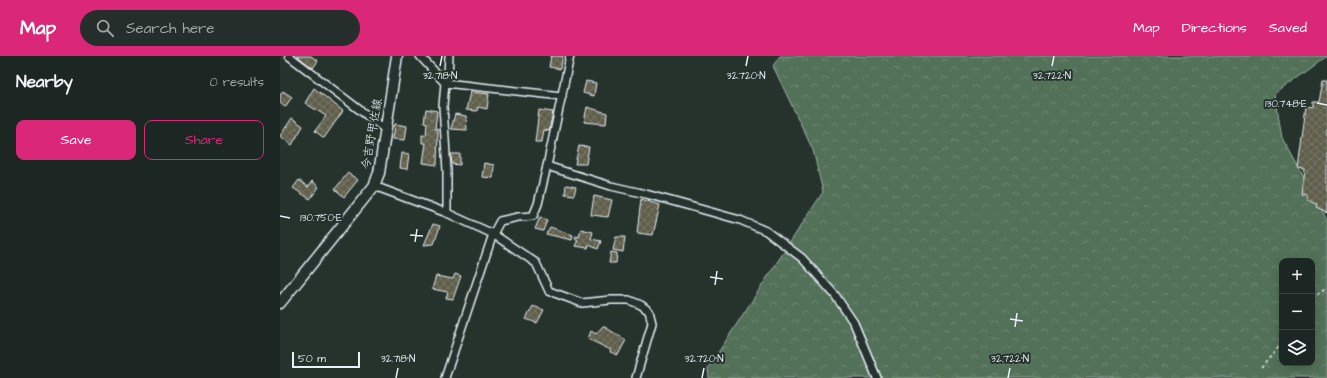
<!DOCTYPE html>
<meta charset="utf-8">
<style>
:root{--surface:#1c2622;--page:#252e2a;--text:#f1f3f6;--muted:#a0a5a5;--line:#3a4340;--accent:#db2777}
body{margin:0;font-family:"Architects Daughter","Klee One",sans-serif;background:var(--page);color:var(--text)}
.controls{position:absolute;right:12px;bottom:12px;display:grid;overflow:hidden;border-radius:8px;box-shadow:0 2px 10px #0003}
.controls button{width:36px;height:36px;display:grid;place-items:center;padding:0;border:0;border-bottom:1px solid var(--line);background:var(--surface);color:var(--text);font:20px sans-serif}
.scale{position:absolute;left:12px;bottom:10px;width:68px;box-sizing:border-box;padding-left:4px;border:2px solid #e8f1f8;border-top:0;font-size:11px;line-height:14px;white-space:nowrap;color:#e8f1f8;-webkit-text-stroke:3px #26332d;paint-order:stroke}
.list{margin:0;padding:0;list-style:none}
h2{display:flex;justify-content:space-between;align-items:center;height:52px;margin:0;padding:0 16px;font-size:17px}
h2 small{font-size:13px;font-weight:400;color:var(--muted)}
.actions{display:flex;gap:8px;padding:12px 16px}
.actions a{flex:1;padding:9px 0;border:1px solid var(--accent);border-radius:8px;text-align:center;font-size:14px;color:var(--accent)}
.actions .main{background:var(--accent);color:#fff}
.icon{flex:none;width:22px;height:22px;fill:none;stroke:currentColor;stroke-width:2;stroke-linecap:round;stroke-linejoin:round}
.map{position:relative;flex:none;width:1047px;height:322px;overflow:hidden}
header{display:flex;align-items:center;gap:24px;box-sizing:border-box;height:56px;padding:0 20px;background:var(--accent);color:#fff}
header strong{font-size:19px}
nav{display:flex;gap:22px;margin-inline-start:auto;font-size:14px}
.search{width:280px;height:36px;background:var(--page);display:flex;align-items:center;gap:10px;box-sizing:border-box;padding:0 14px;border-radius:22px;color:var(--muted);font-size:15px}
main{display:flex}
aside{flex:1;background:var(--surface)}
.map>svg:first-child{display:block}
.forest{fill:url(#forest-crowns);stroke:#9db1a8;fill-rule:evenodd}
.building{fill:url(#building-cross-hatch);stroke:#e8f1f8}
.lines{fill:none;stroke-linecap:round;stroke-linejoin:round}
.street-casing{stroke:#e8f1f8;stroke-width:10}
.secondary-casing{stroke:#e8f1f8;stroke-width:13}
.path{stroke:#e8f1f8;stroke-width:1.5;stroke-dasharray:3 3;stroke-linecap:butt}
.street{stroke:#26332d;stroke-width:7}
.secondary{stroke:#26332d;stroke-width:10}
.ticks{fill:none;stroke:#e8f1f8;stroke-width:1.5}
.labels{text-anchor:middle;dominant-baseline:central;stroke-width:4;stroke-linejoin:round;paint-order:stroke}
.street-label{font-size:12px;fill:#e8f1f8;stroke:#26332d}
.ticks-label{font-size:10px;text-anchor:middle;fill:#e8f1f8;stroke:#26332d;stroke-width:4;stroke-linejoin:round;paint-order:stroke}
</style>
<header>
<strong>Map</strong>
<div class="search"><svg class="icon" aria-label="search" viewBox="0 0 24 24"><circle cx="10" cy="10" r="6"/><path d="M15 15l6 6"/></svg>Search here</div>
<nav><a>Map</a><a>Directions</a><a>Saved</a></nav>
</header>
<main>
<aside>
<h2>Nearby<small>0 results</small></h2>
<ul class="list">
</ul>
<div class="actions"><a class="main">Save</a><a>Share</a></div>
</aside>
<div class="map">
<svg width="1047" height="322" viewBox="0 0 1047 322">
<defs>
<pattern id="forest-crowns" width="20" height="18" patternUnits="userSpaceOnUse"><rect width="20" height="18" fill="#527159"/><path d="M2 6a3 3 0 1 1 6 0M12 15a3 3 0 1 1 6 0" fill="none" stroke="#6b8672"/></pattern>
<pattern id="building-cross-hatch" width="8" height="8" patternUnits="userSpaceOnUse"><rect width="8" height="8" fill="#615f4b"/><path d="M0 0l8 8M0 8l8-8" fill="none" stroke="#787666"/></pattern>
</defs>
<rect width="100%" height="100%" fill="#26332d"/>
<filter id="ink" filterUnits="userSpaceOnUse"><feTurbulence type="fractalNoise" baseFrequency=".025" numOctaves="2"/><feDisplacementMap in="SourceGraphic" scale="8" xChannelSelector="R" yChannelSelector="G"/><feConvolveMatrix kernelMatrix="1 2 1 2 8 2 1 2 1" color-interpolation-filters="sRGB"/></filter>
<g filter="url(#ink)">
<path class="forest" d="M500 0H1047L995 38 1002 82 1047 164V322H429L428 312 543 136 533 94 493 10ZM1002 205H1032V307H1002Z"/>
<g class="building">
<polygon points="17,0 31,0 38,5 33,12"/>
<polygon points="271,0 283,0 280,13 269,11"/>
<polygon points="1043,24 1047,24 1047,157 1036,152 1037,149 1028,144 1028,139 1022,138 1025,114 1018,113 1026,51 1033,52 1033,46 1039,46"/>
<polygon points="306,25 316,27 314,40 303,37"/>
<polygon points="34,32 63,55 44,82 35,75 46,60 25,47"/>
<polygon points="3,35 12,41 5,51 0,47 0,39"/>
<polygon points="190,36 209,38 207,53 198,51 197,55 186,54"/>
<polygon points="307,51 327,57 326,68 304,66"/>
<polygon points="146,53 157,55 155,73 158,73 157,109 143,107 146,87 142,87 142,79 146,79 147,67 144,66"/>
<polygon points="259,54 273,56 269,75 264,74 262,86 255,86"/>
<polygon points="175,58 186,60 187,74 171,73"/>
<polygon points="12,62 23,70 12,89 0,80"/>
<polygon points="115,68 127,70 125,84 113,83"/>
<polygon points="299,90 309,91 306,108 295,108"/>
<polygon points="122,97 129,98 127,113 120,112"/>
<polygon points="171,98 180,98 180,109 172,108"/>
<polygon points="204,107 214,109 213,122 202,121"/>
<polygon points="68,117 78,124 64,141 55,133"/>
<polygon points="19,124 28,131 32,125 39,131 30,143 13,132"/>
<polygon points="286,129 296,131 294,139 285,138"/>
<polygon points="314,140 332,144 328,161 311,159"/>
<polygon points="361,143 380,149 373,179 357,177"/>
<polygon points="260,161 267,164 263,175 255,173"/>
<polygon points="153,168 160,170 154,188 144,189"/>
<polygon points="270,171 293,179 292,184 266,178"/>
<polygon points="301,173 313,176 311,183 321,185 318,193 309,189 308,192 295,190 298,184 295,182 296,180 299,181"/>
<polygon points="336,181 345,181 343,196 333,194"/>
<polygon points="331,196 337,197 336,207 329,207"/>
<polygon points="175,218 181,220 173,243 166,242 168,236 152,233 156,220 173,223"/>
<polygon points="253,250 264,254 257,267 246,263"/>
<polygon points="323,270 346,284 338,299 330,296 331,294 308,283 311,275 316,278"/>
</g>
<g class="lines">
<g class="street-casing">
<g id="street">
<polyline points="9,0 106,74"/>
<polyline points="140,0 165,27 168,19 169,0"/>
<polyline points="267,110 331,130 366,138 460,164 486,175 522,202 555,239 574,267 597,322"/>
<polyline points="94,130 167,157 213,178 256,207 269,235 302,247 331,244 349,244 361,249 369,255 372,267 356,322"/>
<polyline points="167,157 167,115 163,50 165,27 282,40"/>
<polyline points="165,322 213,178 220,165 238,161 253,160 258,148 267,110 290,0"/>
</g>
</g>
<g class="secondary-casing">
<polyline id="secondary" points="0,247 94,130 99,117 117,0"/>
</g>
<g class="path">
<polyline points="1032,242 1047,232"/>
<polyline points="981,312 1002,287"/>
</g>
<use href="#street" class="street"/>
<use href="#secondary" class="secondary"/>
</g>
</g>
<path class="ticks" d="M160 10 162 0M466 10 468 0M772 10 774 0M1037 47 1047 49M0 160 10 162M130 179 143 180M135 186 137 173M430 221 443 223M435 229 437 215M730 263 743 265M735 271 737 257M116 322 118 312M422 322 424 312M728 322 730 312"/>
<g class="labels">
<g class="street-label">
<text transform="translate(92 78) rotate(-80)">今吉野甲佐線</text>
</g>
</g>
<g class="ticks-label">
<text x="160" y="23">32.718°N</text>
<text x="466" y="23">32.720°N</text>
<text x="772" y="23">32.722°N</text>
<text x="1006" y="51">130.748°E</text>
<text x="41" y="165">130.750°E</text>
<text x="118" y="306">32.718°N</text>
<text x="424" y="306">32.720°N</text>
<text x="730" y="306">32.722°N</text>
</g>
</svg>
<div class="controls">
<button>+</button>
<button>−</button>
<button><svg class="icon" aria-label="layers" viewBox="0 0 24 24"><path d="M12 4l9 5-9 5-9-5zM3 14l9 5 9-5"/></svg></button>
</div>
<div class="scale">50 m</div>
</div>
</main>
